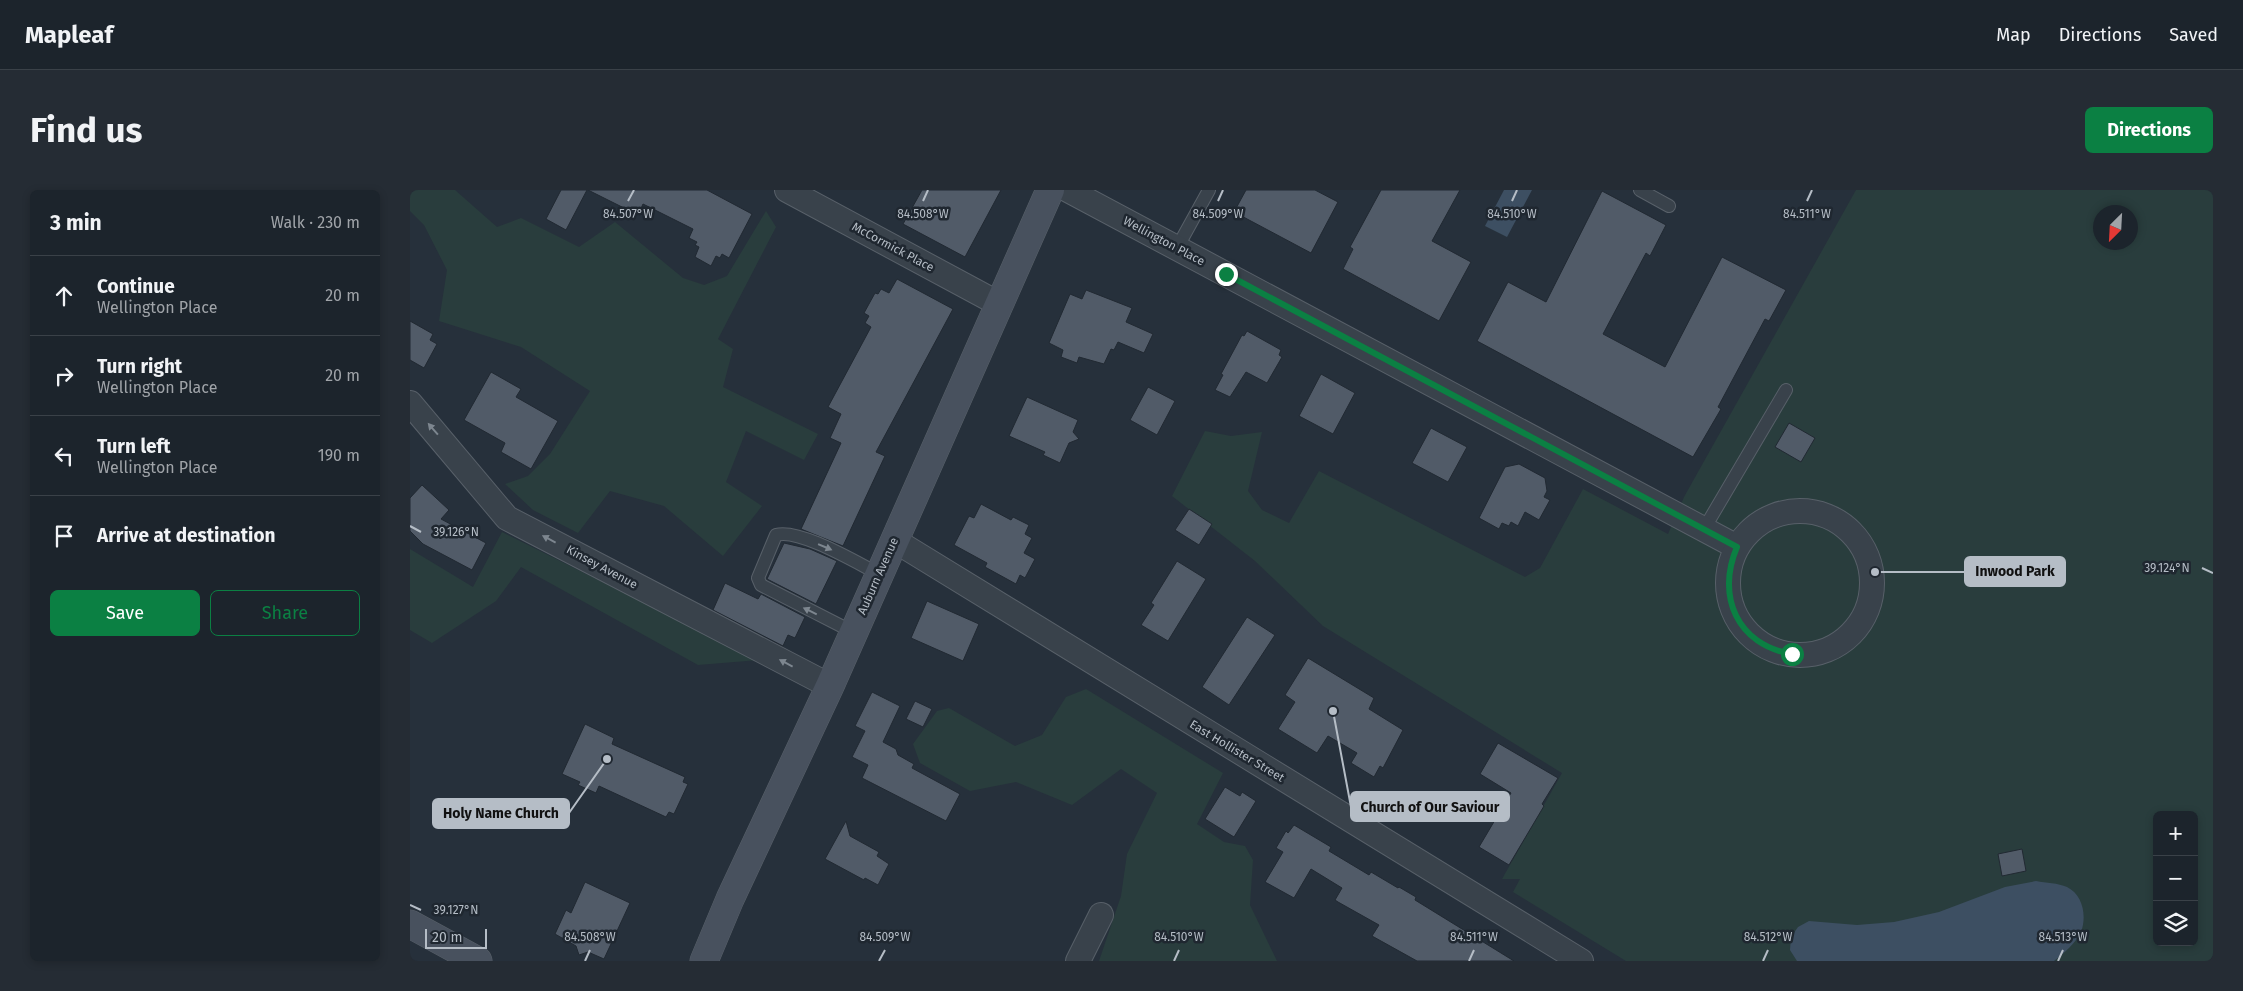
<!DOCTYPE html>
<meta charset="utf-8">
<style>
:root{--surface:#1c242c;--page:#252c34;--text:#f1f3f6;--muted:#a0a4a9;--line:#3a4148;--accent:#0b8043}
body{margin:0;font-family:"Fira Sans",sans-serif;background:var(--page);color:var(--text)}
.controls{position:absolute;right:15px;bottom:15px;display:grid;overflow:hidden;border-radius:8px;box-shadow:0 2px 8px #0003}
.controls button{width:45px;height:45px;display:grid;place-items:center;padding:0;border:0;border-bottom:1px solid var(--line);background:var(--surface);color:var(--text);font:25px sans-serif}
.compass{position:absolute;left:1683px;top:15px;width:45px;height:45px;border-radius:50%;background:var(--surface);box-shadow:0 2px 8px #0003;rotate:204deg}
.scale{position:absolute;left:15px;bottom:12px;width:62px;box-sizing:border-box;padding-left:5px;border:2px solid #b5bdc6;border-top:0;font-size:14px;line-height:18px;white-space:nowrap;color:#b5bdc6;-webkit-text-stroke:4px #1f2730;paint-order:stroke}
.stop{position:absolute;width:15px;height:15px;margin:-11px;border:4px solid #0b8043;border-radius:50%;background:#fff}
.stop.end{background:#0b8043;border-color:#fff;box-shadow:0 1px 5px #0008}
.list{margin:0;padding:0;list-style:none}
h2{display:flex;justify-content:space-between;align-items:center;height:65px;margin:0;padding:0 20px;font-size:21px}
h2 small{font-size:16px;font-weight:400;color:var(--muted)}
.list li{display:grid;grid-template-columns:32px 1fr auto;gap:15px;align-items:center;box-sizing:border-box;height:80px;padding:0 20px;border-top:1px solid var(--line)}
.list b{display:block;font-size:19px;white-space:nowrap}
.list p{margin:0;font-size:16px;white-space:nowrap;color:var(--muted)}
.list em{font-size:16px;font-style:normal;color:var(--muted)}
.actions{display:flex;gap:10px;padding:15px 20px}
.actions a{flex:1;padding:11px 0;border:1px solid var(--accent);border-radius:8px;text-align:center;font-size:18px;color:var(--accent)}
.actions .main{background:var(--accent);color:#fff}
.icon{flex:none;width:28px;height:28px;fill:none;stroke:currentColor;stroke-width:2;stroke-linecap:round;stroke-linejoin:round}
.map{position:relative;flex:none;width:1803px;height:771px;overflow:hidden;border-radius:8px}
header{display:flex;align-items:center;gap:30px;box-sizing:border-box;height:70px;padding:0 25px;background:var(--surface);border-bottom:1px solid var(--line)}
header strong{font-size:24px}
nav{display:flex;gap:28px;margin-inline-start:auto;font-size:18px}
.intro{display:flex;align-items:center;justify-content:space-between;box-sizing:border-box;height:120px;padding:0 30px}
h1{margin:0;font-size:35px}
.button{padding:12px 22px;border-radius:8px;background:var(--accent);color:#fff;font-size:18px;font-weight:700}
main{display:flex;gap:30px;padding:0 30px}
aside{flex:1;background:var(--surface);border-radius:8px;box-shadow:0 2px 8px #0003}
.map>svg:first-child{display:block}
.green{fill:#293d3d;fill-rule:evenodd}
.water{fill:#3d4f62}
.building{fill:#515b68;stroke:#212932}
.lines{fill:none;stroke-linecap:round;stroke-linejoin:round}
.service-casing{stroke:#586069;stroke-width:14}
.minor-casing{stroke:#586069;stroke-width:26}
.secondary-casing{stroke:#586069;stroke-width:29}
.service{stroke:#39424b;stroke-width:12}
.minor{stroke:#39424b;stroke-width:24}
.secondary{stroke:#48515e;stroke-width:28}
.oneway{fill:#7d868f}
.route{stroke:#0b8043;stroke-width:6}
.ticks{fill:none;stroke:#b5bdc6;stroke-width:2}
.labels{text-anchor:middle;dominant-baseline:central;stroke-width:5;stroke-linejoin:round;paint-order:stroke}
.street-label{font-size:12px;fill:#b5bdc6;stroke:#1f2730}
.ticks-label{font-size:12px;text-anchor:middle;fill:#b5bdc6;stroke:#1f2730;stroke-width:5;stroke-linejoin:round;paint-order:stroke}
.leader{fill:none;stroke:#b5bdc6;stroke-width:2}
.callout-dot{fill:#b5bdc6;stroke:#1f2730;stroke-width:2}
.callout{fill:#b5bdc6;stroke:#b5bdc6;stroke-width:2}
.callout-label{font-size:14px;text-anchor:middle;font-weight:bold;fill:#111}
</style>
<header>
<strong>Mapleaf</strong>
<nav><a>Map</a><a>Directions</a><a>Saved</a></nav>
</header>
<div class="intro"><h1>Find us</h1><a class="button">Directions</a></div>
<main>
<aside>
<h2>3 min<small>Walk · 230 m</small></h2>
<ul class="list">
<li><svg class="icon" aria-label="ahead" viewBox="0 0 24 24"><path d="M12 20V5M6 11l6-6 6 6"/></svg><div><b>Continue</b><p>Wellington Place</p></div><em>20 m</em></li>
<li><svg class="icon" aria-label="right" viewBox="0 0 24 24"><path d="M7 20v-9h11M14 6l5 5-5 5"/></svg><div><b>Turn right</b><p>Wellington Place</p></div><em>20 m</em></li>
<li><svg class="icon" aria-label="left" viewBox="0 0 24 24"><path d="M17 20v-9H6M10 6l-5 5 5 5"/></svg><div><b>Turn left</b><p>Wellington Place</p></div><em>190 m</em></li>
<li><svg class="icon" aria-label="arrive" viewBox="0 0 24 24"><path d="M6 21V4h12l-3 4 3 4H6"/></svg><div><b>Arrive at destination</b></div></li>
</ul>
<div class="actions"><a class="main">Save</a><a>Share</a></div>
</aside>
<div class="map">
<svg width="1803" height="771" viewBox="0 0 1803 771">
<rect width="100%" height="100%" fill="#26303b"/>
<g class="green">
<polygon points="0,0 45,0 87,37 111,28 169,57 205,32 273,88 294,95 317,86 356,21 366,37 308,149 323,159 313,197 408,244 394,270 336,241 316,292 352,316 313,366 254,316 200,301 168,343 123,320 95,294 118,286 140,264 180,201 111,157 29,131 37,80 14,35 0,21"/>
<path d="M1446 0H1803V771H1216L1103 702 1110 689H1092L1152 583 913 436 845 371 762 306 795 241 821 246 852 242 838 301 852 320 879 333 909 281 1115 387 1130 378 1173 299 1258 344 1274 307ZM1690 22H1720V52H1690ZM1747 625H1784V752H1747Z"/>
<polygon points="92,342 349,470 288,475 111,377 86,411 22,453 0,440 0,359 63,397"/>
<polygon points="676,499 813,583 787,634 814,652 835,656 843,670 840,715 867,771 689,771 711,706 717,664 747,603 711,579 662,615 606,592 560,601 510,573 503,554 527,521 539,518 605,556 632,545 656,507"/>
</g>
<g class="water">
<polygon points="1094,0 1122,0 1097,47 1075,36"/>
<path d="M1626 691C1636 693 1648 693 1657 697 1673 705 1677 726 1671 742 1665 754 1654 763 1644 771H1387L1380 760 1381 747 1388 737 1399 731 1447 735 1484 732 1529 722 1595 697Z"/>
</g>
<g class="building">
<polygon points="151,0 177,0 156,40 136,29"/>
<polygon points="178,0 297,0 342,24 319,68 312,64 310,68 306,66 301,76 285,67 289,57 285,55 287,52 279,48 283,39 233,14 228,25"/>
<polygon points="512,0 591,0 555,67 493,34"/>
<polygon points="836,0 905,0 928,12 901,63 824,22"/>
<polygon points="971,0 1050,0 1022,51 1061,72 1029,131 933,79 943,59 940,57"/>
<polygon points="1192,1 1256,35 1240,66 1236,63 1193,144 1255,177 1312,67 1376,100 1359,131 1355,129 1308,217 1311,219 1283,267 1067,151 1098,92 1136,112"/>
<polygon points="487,89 543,119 466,262 475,266 433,356 391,339 431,253 420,248 431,224 418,217 461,137 455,133 459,126 454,123 465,103 468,104 471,99 479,103"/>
<polygon points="676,100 722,118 716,132 743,144 734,163 708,152 704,160 701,159 694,174 669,167 667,173 651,167 653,160 639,153 660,104 672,109"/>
<polygon points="0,131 23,144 20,150 27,154 14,178 0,170"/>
<polygon points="837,141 871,160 869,165 872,167 857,193 836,182 820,207 805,200 813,185 811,184 832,145 834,146"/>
<polygon points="81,182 111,199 106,207 148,231 121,279 91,262 95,253 54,230"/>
<polygon points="911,184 945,203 923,244 889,226"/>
<polygon points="738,197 765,211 747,245 720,230"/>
<polygon points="617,207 668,230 663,242 669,249 659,253 650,273 633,265 635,262 599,246"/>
<polygon points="1379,233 1405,248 1391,272 1365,257"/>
<polygon points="1021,238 1057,257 1038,292 1002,273"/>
<polygon points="1109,274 1135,288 1137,301 1134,307 1140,310 1129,330 1115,322 1108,336 1101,332 1099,336 1092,333 1089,339 1069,328 1095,277"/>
<polygon points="12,295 39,320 31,329 76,353 62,380 13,354 0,341 0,308"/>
<polygon points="571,314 601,330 603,327 619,335 615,344 622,348 614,363 625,369 615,388 610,385 606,394 575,377 577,373 544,355 559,326 564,328"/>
<polygon points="779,319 802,334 789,355 765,340"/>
<polygon points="374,353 400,359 427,371 406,414 357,389"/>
<polygon points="767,371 796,389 758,451 731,435 744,415 741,413"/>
<polygon points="315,393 348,409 351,404 395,427 385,448 378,445 373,456 303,420"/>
<polygon points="517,411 569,434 553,471 501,448"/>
<polygon points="837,427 865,445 819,515 792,497"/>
<polygon points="898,468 964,508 959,519 993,540 973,578 970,576 964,587 941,573 947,563 918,546 907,563 868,539 885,512 875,505"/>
<polygon points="462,502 490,516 473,552 486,559 488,565 504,574 502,578 550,604 536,631 452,588 458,575 442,567 455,541 445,536"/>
<polygon points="505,511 522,519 513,537 496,529"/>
<polygon points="175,534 204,548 202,554 275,587 273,592 278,594 264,624 259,622 256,627 189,596 186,603 168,595 170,592 152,584"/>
<polygon points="1088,553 1148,588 1132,614 1134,616 1099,675 1069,657 1101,603 1070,584"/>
<polygon points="815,597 830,606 832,602 846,611 824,647 795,629"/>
<polygon points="436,631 440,646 469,662 467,666 479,674 468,695 455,688 454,690 415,669"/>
<polygon points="884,635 921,657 919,661 959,685 961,682 988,698 989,697 1006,707 1005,710 1018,718 1104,771 1007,771 962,746 969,735 928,712 925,710 932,698 901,679 884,708 855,692 873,662 866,658 876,641 878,643"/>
<polygon points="1612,659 1616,681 1592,686 1588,664"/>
<polygon points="175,692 220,713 194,769 178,762 169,765 166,756 145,744 156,720 161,723"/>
</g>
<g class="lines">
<g class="service-casing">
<g id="service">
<polyline points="1230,0 1259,16"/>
<polyline points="767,58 799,0"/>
<polyline points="1294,339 1376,200"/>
<path d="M443 442 351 395 348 388 366 345C389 338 447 373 469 384"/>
</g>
</g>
<g class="minor-casing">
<g id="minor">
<polyline points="377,0 589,114"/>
<polyline points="658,0 1327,357"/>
<polyline points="0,213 97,328 420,496"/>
<circle cx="1390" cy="393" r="72"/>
<polyline points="484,350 1171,771"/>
<polyline points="668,771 691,725"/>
</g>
</g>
<g class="secondary-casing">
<g id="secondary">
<polyline points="0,734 68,771"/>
<polyline points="294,771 320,709 420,496 640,0"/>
</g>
</g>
<use href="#service" class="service"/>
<use href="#minor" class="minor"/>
<use href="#secondary" class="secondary"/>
</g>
<defs><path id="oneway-solid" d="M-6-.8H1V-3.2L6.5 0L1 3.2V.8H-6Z" transform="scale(1.25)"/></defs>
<g class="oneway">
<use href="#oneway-solid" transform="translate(23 239) rotate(-131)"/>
<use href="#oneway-solid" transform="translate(139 349) rotate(-152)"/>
<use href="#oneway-solid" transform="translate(415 357) rotate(23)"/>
<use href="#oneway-solid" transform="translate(400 421) rotate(-154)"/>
<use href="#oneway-solid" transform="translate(376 473) rotate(-152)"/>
</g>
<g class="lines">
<path class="route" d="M816 84 1327 357C1306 406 1327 455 1382 464"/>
</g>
<path class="ticks" d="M218 11 224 0M513 11 518 0M808 11 813 0M1102 11 1107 0M1397 11 1402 0M0 336 11 342M1792 378 1803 383M0 715 11 720M175 771 180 760M469 771 475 760M764 771 769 760M1059 771 1064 760M1353 771 1358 760M1648 771 1653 760"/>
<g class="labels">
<g class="street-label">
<text transform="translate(754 51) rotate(28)">Wellington Place</text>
<text transform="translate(483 57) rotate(28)">McCormick Place</text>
<text transform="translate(192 377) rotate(28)">Kinsey Avenue</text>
<text transform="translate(468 386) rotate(-66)">Auburn Avenue</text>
<text transform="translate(827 561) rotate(31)">East Hollister Street</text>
</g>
</g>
<g class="ticks-label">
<text x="218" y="28">84.507°W</text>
<text x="513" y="28">84.508°W</text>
<text x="1102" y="28">84.510°W</text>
<text x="1397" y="28">84.511°W</text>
<text x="808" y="28">84.509°W</text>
<text x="46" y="346">39.126°N</text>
<text x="1757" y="382">39.124°N</text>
<text x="46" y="724">39.127°N</text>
<text x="180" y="751">84.508°W</text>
<text x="475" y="751">84.509°W</text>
<text x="769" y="751">84.510°W</text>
<text x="1064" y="751">84.511°W</text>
<text x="1358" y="751">84.512°W</text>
<text x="1653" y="751">84.513°W</text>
</g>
<path class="leader" d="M1465 382L1555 382M923 521L941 617M197 569L159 623"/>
<g class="callout-dot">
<circle cx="1465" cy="382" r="5"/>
<circle cx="923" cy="521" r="5"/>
<circle cx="197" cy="569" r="5"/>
</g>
<g class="callout">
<rect x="1555" y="367" width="100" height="29" rx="5"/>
<rect x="941" y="602" width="158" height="29" rx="5"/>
<rect x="23" y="609" width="136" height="29" rx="5"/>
</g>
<g class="callout-label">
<text x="1605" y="386">Inwood Park</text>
<text x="1020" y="622">Church of Our Saviour</text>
<text x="91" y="628">Holy Name Church</text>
</g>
</svg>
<div class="controls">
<button>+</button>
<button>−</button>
<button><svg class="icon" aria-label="layers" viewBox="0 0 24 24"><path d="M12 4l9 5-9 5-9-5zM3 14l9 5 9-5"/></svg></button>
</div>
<svg class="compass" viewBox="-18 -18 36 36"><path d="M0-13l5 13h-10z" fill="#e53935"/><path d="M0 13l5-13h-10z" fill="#a0a4a9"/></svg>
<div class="scale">20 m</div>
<div class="stop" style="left:1382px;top:464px"></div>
<div class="stop end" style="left:816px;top:84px"></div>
</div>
</main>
